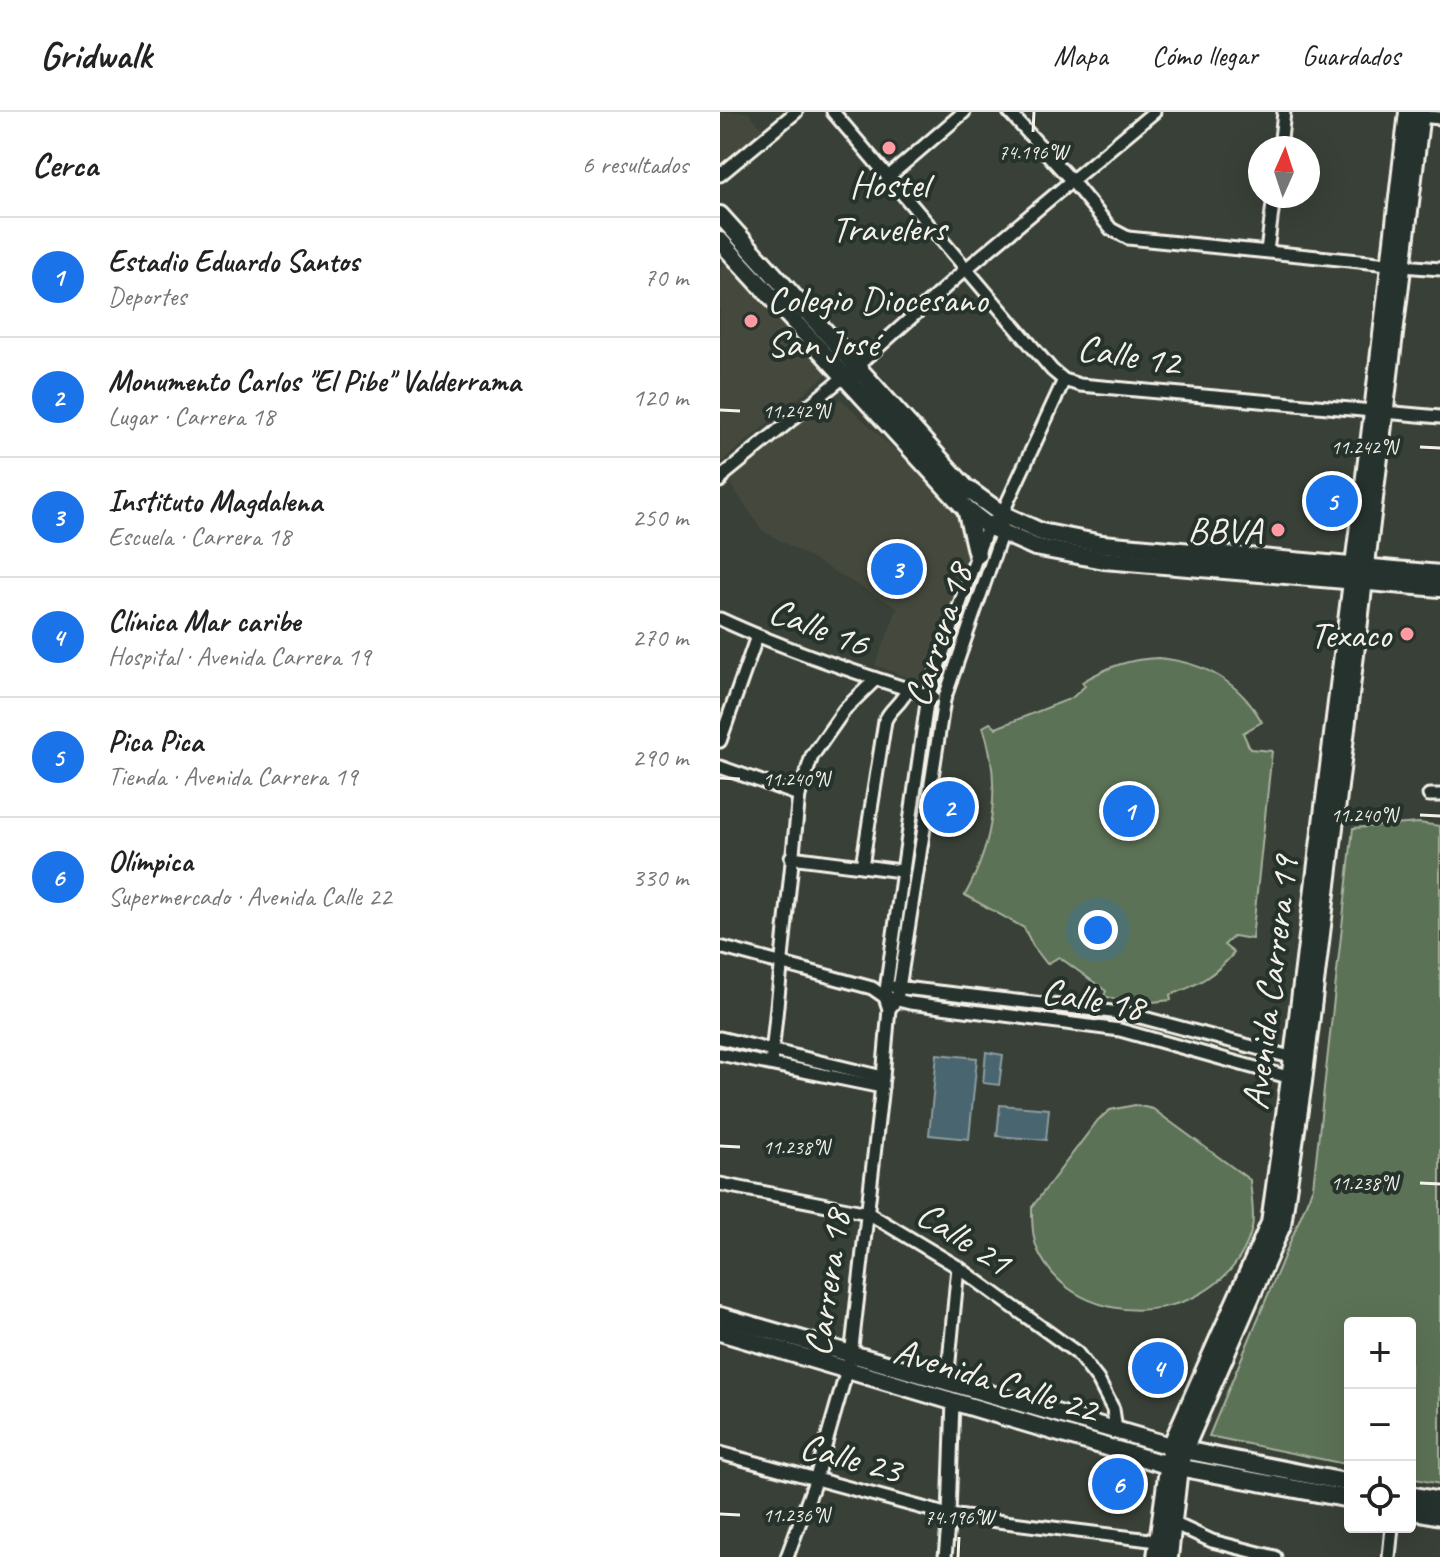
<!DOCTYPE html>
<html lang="es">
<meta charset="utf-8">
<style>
:root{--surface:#fff;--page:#f6f6f6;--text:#222;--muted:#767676;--line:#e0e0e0;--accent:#1a73e8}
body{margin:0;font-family:Caveat,sans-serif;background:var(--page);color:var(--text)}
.controls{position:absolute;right:24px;bottom:24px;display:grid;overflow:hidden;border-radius:8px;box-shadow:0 8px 32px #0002}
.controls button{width:72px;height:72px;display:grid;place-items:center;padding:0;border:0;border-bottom:2px solid var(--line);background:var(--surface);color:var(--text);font:40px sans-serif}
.compass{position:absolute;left:528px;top:24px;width:72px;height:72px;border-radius:50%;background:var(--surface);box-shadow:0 8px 32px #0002;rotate:3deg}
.you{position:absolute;left:378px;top:818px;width:28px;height:28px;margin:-20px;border:6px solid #fff;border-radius:50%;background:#1a73e8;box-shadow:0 0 0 12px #1a73e833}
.badge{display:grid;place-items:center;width:52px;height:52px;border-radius:50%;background:var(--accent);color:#fff;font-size:26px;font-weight:700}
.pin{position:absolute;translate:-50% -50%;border:4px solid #fff;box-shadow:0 2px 8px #0006}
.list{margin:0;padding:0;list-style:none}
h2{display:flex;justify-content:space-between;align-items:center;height:104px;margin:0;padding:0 32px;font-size:34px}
h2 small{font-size:26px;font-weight:400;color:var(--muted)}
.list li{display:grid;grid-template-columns:52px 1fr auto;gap:24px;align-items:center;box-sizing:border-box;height:120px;padding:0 32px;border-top:2px solid var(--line)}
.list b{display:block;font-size:30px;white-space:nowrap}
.list p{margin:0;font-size:26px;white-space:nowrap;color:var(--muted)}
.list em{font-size:26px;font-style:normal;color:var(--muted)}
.icon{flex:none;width:44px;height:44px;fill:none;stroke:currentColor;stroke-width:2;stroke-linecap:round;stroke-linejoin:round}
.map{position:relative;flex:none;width:720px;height:1445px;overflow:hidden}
header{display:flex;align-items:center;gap:48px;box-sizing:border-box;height:112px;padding:0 40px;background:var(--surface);border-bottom:2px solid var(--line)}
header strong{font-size:38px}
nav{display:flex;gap:44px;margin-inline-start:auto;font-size:28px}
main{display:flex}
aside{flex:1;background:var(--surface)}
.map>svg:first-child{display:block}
.built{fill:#454a3e}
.green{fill:#5b7256;stroke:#a8b29f;stroke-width:2}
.water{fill:#4a6570;stroke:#8e9da0;stroke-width:2}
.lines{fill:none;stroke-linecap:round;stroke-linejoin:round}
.street-casing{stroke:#f4f1e8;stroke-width:17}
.secondary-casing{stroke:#f4f1e8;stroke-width:22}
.street{stroke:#26332d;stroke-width:11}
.secondary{stroke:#26332d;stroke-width:16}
.ticks{fill:none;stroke:#f4f1e8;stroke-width:3}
.poi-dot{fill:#ff9aa2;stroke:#26332d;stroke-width:3}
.labels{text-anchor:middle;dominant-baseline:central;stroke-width:8;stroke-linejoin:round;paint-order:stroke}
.poi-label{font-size:38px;fill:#f4f1e8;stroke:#26332d;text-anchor:end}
.street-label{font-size:38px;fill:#f4f1e8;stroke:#26332d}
.ticks-label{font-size:20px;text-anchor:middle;fill:#f4f1e8;stroke:#26332d;stroke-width:8;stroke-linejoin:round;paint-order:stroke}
</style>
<header>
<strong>Gridwalk</strong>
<nav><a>Mapa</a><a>Cómo llegar</a><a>Guardados</a></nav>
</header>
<main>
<aside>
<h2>Cerca<small>6 resultados</small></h2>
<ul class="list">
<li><span class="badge">1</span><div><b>Estadio Eduardo Santos</b><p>Deportes</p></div><em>70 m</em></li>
<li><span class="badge">2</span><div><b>Monumento Carlos &quot;El Pibe&quot; Valderrama</b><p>Lugar · Carrera 18</p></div><em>120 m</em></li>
<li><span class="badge">3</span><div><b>Instituto Magdalena</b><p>Escuela · Carrera 18</p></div><em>250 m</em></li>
<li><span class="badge">4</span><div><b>Clínica Mar caribe</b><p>Hospital · Avenida Carrera 19</p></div><em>270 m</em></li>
<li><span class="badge">5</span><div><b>Pica Pica</b><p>Tienda · Avenida Carrera 19</p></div><em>290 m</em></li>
<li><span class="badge">6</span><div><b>Olímpica</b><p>Supermercado · Avenida Calle 22</p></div><em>330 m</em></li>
</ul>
</aside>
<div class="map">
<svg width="720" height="1445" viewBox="0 0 720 1445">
<rect width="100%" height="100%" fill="#384037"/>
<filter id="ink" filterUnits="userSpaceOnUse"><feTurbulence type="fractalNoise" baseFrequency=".0125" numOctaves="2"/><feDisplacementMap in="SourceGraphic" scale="16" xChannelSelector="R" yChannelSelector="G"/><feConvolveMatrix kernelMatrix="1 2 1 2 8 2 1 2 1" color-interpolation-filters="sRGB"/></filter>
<g filter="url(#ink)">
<g class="built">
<polygon points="0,0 28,0 45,20 0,56"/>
<polygon points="8,149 108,261 0,351 0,157"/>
<polygon points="121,287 258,417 201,570 155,553 178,496 42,418 8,368 80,305"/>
</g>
<g class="green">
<path d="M438 546C484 550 519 569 542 610L523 621 530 637 552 639 532 827 514 824 504 833 514 841C496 862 477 874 450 883L451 888 423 891 422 886 405 885 404 890 384 884 386 879 339 845 327 852 313 834 304 816 245 783C274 731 282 672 263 615L270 611 276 616 352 586 365 574 362 570C387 555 409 547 438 546Z"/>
<polygon points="699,711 720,714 720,1372 690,1366 690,1211 630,1211 630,1353 489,1324 593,1075 633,716"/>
<path d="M415 993 433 997 441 1003 530 1068C531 1083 535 1102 532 1116 509 1210 365 1228 320 1143 312 1128 312 1111 312 1095L378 1008 390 998Z"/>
</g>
<g class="water">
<polygon points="266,940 283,943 279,973 263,971"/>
<polygon points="217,942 257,946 249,1027 209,1023"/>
<polygon points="280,993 329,997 326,1028 277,1024"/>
</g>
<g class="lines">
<g class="street-casing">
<g id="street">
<polyline points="113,0 332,258 344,268 360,273 720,305"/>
<polyline points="289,0 351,68 391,117 408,126 669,152"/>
<polyline points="700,4 720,6"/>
<polyline points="560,36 564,0"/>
<polyline points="0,63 76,0"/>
<polyline points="167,66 244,0"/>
<polyline points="547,139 554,84"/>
<polyline points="683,154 720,157"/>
<polyline points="0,369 5,362 136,255 247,156 434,0"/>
<path d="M0 507C69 539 141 563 213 585"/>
<polyline points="0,629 37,524"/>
<polyline points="0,655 79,683"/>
<polyline points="709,683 720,683"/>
<polyline points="71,745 181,759"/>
<path d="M142 754 165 609C170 596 182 592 187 577"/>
<polyline points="0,835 152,876 165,885 190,891 400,918 575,967"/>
<polyline points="175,875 409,902 578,947"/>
<polyline points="169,897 177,887 179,876 224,588 282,420 282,402 344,268"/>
<polyline points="0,926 163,965"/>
<polyline points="0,942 162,975"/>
<polyline points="51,952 79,683 92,644 125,597 155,568"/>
<polyline points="0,1072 148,1101 238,1155 357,1241 378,1268 393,1297 396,1318"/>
<polyline points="227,1270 238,1155"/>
<polyline points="0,1341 229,1403 438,1429"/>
<polyline points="453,1411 492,1429 555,1445"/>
<polyline points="67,1445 95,1369 131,1244 163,965 169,897 165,885 208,584 257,443 268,414 272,410"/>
<polyline points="225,1445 229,1403 233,1289"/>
<polyline points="669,1445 672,1415"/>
</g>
</g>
<g class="secondary-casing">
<g id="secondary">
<polyline points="0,103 246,376 282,402 321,420 382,432 720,462"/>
<polyline points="0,129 246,397 268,414 315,435 384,448 720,476"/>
<polyline points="246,397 257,443"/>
<polyline points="0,1204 464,1338 630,1371"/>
<polyline points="0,1220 447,1353 630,1387"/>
<polyline points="690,1383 720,1389"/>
<polyline points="690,1398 720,1404"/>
<polyline points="436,1445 451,1334 550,1111 573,945 653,300 688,0"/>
<polyline points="449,1445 459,1355 464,1338 562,1113 583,970 701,0"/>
</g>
</g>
<use href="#street" class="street"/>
<use href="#secondary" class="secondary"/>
</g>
</g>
<path class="ticks" d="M313 20 314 0M0 298 20 299M700 335 720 336M0 666 20 667M700 703 720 704M0 1034 20 1035M700 1071 720 1072M0 1402 20 1403M238 1445 239 1425"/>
<g class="poi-dot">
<circle cx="169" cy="36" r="8"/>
<circle cx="31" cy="209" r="8"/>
<circle cx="558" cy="418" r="8"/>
<circle cx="687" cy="522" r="8"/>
</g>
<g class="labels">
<g class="poi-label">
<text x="169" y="72" text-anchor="middle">Hostel<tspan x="169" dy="44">Travelers</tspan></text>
<text x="47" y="187" text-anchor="start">Colegio Diocesano<tspan x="47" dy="44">San José</tspan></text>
<text x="542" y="418">BBVA</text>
<text x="671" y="522">Texaco</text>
</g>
<g class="street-label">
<text transform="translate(409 243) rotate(9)">Calle 12</text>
<text transform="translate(99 515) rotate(21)">Calle 16</text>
<text transform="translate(218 523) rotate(-72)">Carrera 18</text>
<text transform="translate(550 871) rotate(-83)">Avenida Carrera 19</text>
<text transform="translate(373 887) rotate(10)">Calle 18</text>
<text transform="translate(244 1126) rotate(33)">Calle 21</text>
<text transform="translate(107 1171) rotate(-82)">Carrera 18</text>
<text transform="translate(276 1268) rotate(17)">Avenida Calle 22</text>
<text transform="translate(131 1346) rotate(15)">Calle 23</text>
</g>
</g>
<g class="ticks-label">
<text x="313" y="47">74.196°W</text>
<text x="76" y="306">11.242°N</text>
<text x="644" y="342">11.242°N</text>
<text x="76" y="674">11.240°N</text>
<text x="644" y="710">11.240°N</text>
<text x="76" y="1042">11.238°N</text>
<text x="644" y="1078">11.238°N</text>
<text x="76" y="1410">11.236°N</text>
<text x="239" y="1412">74.196°W</text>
</g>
</svg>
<div class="controls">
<button>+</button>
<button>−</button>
<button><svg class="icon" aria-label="locate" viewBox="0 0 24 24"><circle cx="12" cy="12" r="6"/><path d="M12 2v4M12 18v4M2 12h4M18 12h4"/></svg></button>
</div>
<svg class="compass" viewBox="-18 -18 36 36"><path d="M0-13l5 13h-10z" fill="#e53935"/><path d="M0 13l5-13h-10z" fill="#767676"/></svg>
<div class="you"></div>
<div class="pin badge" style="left:409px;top:699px">1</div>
<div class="pin badge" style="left:229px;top:695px">2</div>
<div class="pin badge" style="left:177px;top:457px">3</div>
<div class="pin badge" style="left:438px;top:1256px">4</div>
<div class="pin badge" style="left:612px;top:389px">5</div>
<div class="pin badge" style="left:398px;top:1372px">6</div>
</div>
</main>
